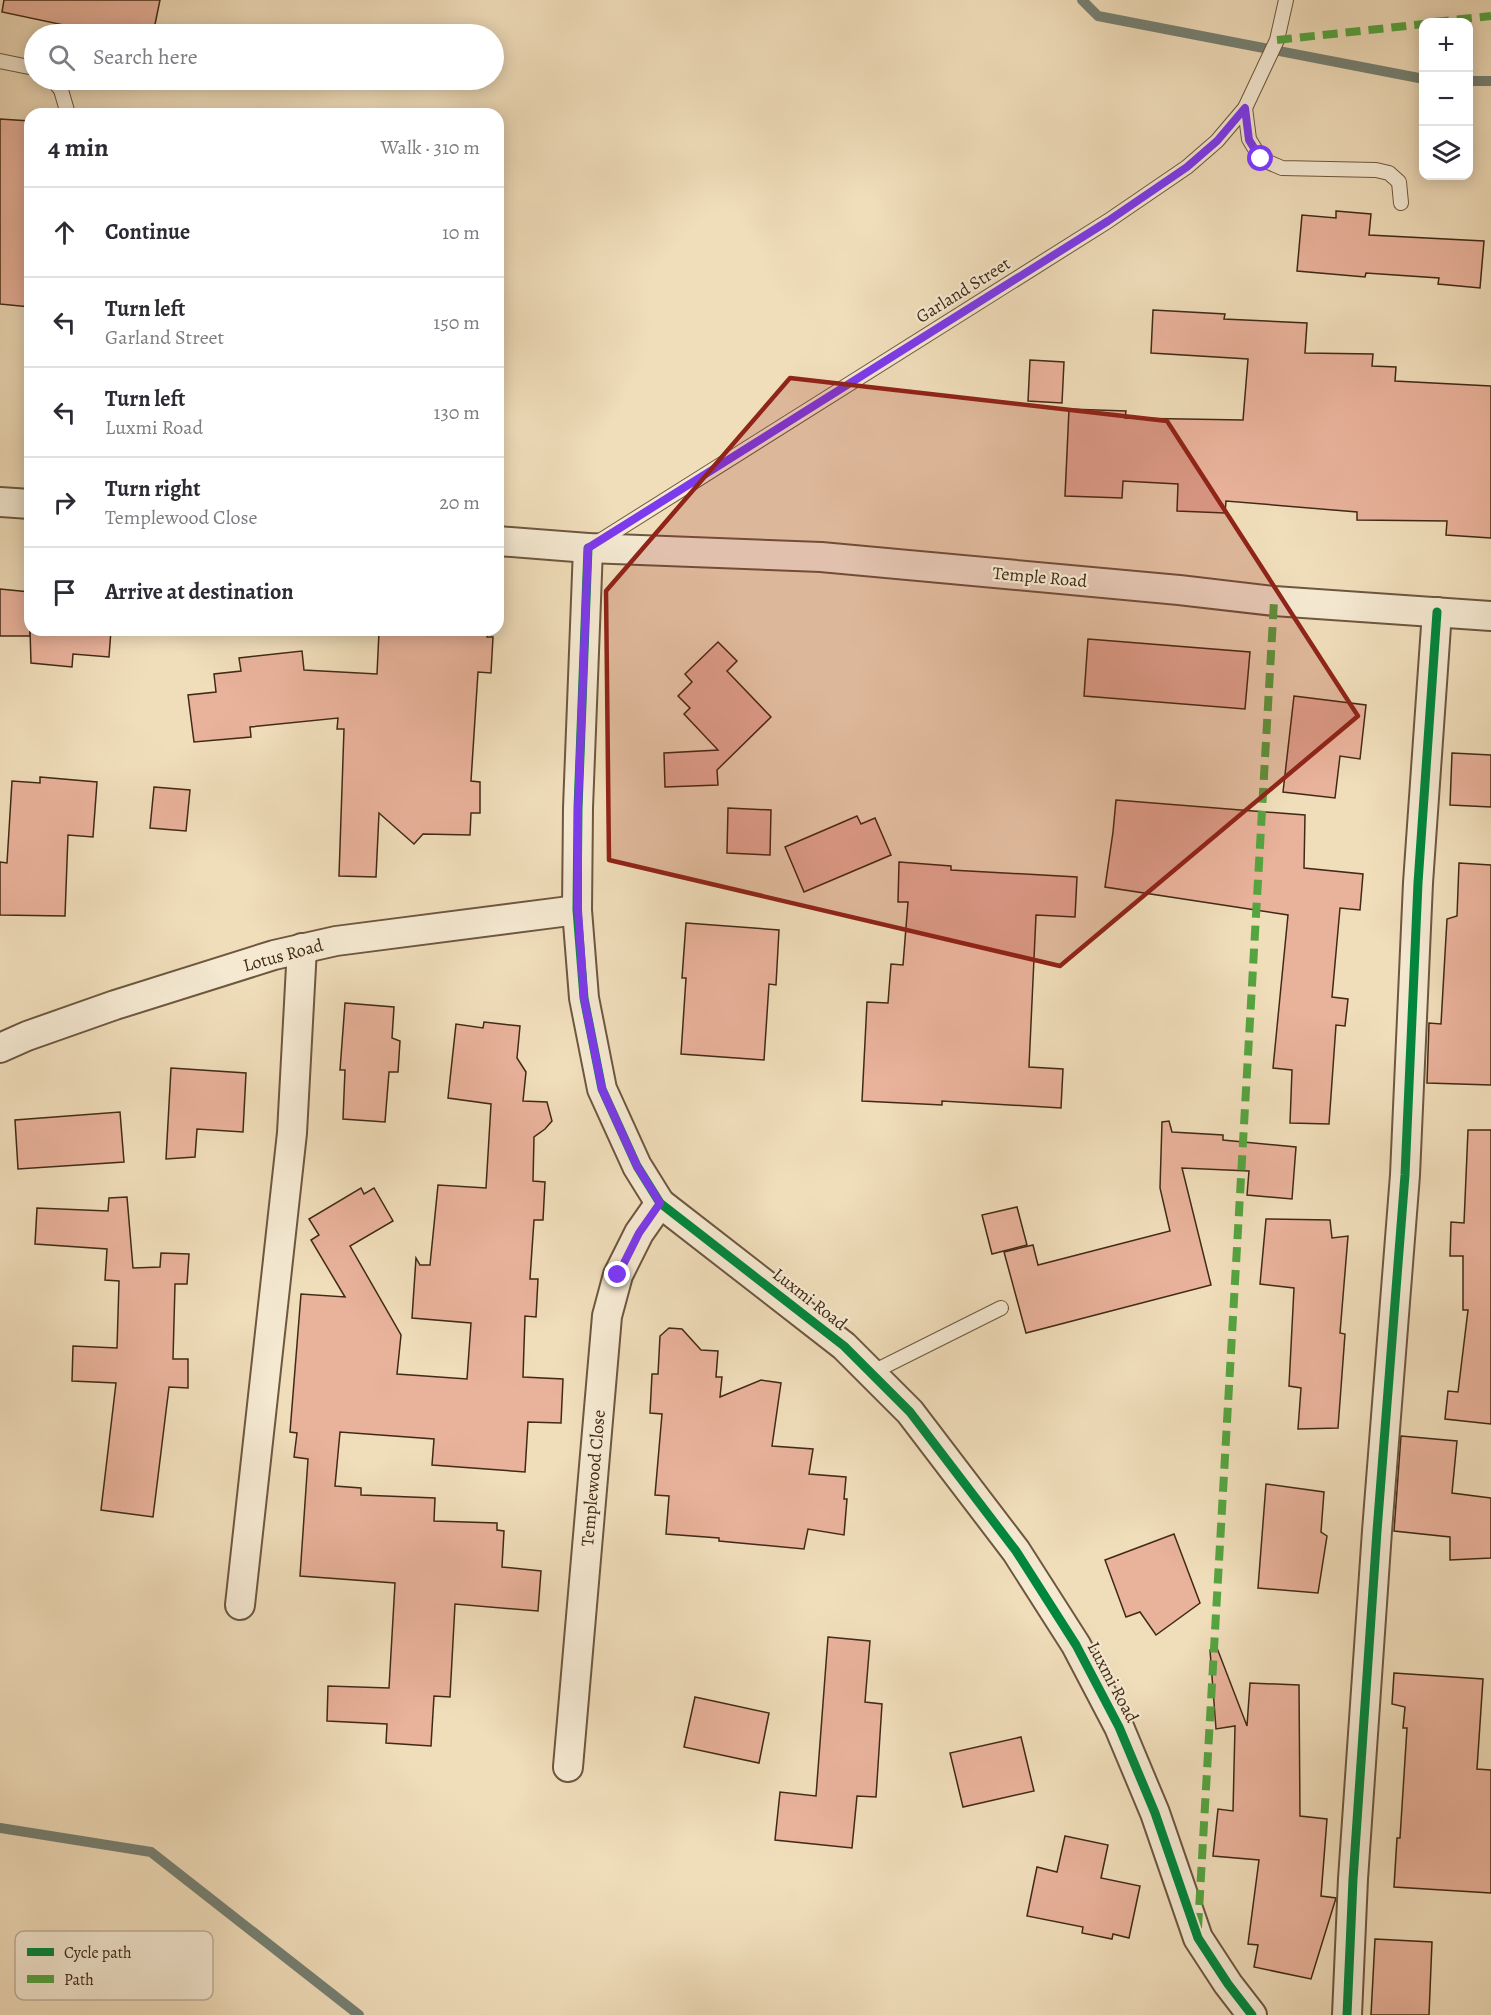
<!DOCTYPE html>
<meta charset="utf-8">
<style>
:root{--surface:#fff;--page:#f2f2f3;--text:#2b2b33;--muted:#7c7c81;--line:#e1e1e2}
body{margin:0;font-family:Alegreya,serif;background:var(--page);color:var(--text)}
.controls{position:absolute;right:18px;top:18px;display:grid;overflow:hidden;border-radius:12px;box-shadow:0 3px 15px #0003}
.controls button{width:54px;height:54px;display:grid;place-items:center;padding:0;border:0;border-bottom:2px solid var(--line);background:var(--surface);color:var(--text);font:30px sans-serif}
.stop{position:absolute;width:18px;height:18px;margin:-14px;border:4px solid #7c3aed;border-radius:50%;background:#fff}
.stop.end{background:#7c3aed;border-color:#fff;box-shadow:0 2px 6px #0008}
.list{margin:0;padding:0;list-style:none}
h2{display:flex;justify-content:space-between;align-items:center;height:78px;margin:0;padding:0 24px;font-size:26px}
h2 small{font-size:20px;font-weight:400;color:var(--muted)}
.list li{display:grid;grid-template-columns:39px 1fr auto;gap:18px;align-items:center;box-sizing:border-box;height:90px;padding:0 24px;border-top:2px solid var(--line)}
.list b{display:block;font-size:22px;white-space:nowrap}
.list p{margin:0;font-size:20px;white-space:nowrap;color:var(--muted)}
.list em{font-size:20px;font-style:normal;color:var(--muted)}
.icon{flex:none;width:33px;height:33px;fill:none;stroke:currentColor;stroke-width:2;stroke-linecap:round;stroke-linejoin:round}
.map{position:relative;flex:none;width:1491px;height:2015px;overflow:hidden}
.search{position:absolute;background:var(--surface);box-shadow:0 3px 15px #0003;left:24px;top:24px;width:480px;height:66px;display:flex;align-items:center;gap:15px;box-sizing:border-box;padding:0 21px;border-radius:33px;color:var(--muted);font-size:22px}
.panel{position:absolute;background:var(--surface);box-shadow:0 3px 15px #0003;left:24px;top:108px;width:480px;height:528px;border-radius:18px}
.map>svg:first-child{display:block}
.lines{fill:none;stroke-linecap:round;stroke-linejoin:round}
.stream{stroke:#768174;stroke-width:10}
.building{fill:#e9b29b;stroke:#412a15;stroke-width:1.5}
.lane-casing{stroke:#6d573e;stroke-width:16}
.street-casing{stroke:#6d573e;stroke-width:32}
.lane{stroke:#f5e9d2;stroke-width:14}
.street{stroke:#f5e9d2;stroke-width:28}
.quiet{stroke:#55a440;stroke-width:8;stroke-dasharray:15 8;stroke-linecap:butt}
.cycleway-casing{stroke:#f5e9d2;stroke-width:13}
.cycleway{stroke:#00873e;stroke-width:9}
.route{stroke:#7c3aed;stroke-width:8}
.marked{fill:#8f2418;fill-opacity:0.2;stroke:#8f2418;stroke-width:4.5;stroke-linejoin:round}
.labels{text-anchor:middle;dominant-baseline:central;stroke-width:4.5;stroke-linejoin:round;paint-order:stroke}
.street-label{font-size:18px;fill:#412a15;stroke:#f5e9d2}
.key{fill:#f5e9d2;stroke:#bfb099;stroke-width:1.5}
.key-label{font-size:16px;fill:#412a15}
</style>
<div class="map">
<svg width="1491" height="2015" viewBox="0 0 1491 2015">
<rect width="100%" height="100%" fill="#f0ddba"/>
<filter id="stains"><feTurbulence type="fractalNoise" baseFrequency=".00333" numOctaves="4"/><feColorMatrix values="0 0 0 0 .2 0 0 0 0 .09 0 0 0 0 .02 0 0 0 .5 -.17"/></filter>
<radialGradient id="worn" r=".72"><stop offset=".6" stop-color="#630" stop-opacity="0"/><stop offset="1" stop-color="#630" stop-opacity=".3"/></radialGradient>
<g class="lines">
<g class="stream">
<polyline points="1082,0 1098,16 1424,79"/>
<polyline points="1468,81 1491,81"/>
<polyline points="0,1828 151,1852 359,2015"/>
</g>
</g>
<g class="building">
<polygon points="4,0 160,0 153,34 106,34 2,12"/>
<polygon points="0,119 30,121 30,307 0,304"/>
<polygon points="1336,211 1371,214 1369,235 1484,241 1480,288 1438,284 1439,278 1366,273 1365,277 1297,271 1302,215 1336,218"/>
<polygon points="1153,310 1225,314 1224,319 1307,323 1305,353 1373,354 1372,366 1396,367 1395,381 1491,386 1491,538 1446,535 1447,521 1357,520 1357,512 1226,501 1225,513 1177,511 1178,484 1123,481 1122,498 1065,496 1069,409 1126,411 1125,418 1243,420 1248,359 1151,353"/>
<polygon points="1030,360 1064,362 1062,403 1028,401"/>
<polygon points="0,589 30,592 30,636 0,636"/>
<polygon points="30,630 111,630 109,657 73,654 72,667 31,663"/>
<polygon points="415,630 488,630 487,637 493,637 491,673 478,672 471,781 480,782 480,813 471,813 470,835 423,834 414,844 379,813 376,877 339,876 344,729 337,729 338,718 250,727 251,737 194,742 188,695 216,692 214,674 241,671 239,658 302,651 304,670 377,674 379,632 415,634"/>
<polygon points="1088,639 1250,652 1245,709 1084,696"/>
<polygon points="718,642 737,661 727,671 771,717 717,770 718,785 665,787 664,753 718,750 684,714 690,708 678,696 692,682 685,674"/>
<polygon points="1294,696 1366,705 1360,759 1340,756 1335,798 1283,792"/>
<polygon points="1452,753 1491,755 1491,807 1450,805"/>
<polygon points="40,777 97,782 93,837 68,835 65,916 0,915 0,862 7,863 12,781 40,783"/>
<polygon points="154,787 190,790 186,831 150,828"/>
<polygon points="1116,800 1305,815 1304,868 1363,874 1360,910 1340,908 1332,997 1348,999 1345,1026 1336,1025 1329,1124 1290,1123 1292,1070 1273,1068 1288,915 1105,887 1113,832"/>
<polygon points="728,808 771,810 770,855 727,853"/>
<polygon points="857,816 861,824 875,818 891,855 804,892 785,847"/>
<polygon points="899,862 951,866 951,870 1077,877 1075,917 1036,915 1029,1067 1063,1069 1061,1108 942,1101 942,1105 862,1101 867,1002 888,1003 891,964 903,965 908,902 898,902"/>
<polygon points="1459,863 1491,865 1491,1085 1427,1083 1429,1023 1441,1024 1447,919 1457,916"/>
<polygon points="686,923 779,930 776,985 769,984 764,1060 681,1054 686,978 682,978"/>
<polygon points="345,1003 394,1007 392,1038 400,1041 398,1072 389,1072 385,1122 343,1119 345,1070 340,1070"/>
<polygon points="484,1022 520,1026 517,1058 526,1072 523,1101 547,1102 552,1121 545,1129 534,1137 533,1181 545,1182 543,1220 534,1220 530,1279 538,1279 536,1317 525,1316 523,1377 563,1379 561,1423 528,1422 525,1472 432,1465 434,1439 340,1432 335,1486 361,1488 361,1495 435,1498 434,1521 497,1523 497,1530 504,1531 502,1567 541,1571 538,1611 455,1604 450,1697 434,1696 431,1746 386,1743 387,1724 327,1721 328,1686 389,1688 395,1583 300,1576 308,1459 294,1457 297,1433 290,1432 301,1294 345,1297 311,1240 319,1235 309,1219 361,1188 364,1194 374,1188 393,1221 350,1246 401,1335 397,1374 467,1379 471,1323 412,1318 416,1258 420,1265 430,1265 438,1185 486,1188 491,1104 448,1098 456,1024 483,1028"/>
<polygon points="171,1068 246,1073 243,1132 197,1129 195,1157 166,1159"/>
<polygon points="120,1112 124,1162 18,1169 15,1120"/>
<polygon points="1169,1121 1172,1132 1223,1135 1223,1140 1296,1147 1292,1199 1247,1195 1249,1171 1182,1168 1211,1285 1026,1333 1004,1252 1033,1245 1038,1265 1170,1231 1160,1188 1162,1122"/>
<polygon points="1468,1130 1491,1130 1491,1424 1445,1419 1448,1391 1458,1392 1468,1310 1463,1310 1463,1256 1450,1256 1451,1222 1464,1223"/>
<polygon points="127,1197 133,1268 160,1267 161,1253 189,1254 187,1284 175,1284 173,1359 188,1359 188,1388 169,1387 153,1517 101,1510 116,1383 72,1381 73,1346 117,1348 119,1281 105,1280 107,1249 35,1244 37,1208 108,1211 109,1198"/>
<polygon points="1017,1207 1027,1245 992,1254 982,1215"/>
<polygon points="1266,1219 1330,1220 1332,1238 1348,1236 1340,1333 1345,1334 1338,1428 1298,1429 1301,1388 1289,1386 1294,1288 1260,1284"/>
<polygon points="669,1328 682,1329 701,1350 718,1351 716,1377 722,1377 720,1397 761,1380 781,1383 772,1446 813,1449 809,1474 846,1477 844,1499 847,1499 844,1535 808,1529 804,1549 719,1541 719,1538 666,1534 669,1496 655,1495 662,1414 650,1413 652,1374 658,1374 660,1336"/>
<polygon points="1401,1436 1457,1441 1452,1493 1491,1498 1491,1558 1450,1560 1450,1537 1394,1531"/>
<polygon points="1266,1484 1324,1492 1321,1532 1327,1536 1318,1593 1258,1588"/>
<polygon points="1174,1534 1200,1603 1156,1635 1140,1612 1126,1617 1105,1560"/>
<polygon points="828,1637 870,1641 865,1702 882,1704 876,1797 857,1796 852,1848 775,1840 780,1792 816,1796"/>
<polygon points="1217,1648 1247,1726 1250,1683 1299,1685 1300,1816 1327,1819 1321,1896 1336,1898 1311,1979 1254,1967 1258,1945 1248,1944 1259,1860 1213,1856 1218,1809 1233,1811 1235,1726 1216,1729 1210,1650"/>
<polygon points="1394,1673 1483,1679 1477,1769 1491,1770 1491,1893 1394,1887 1397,1838 1400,1838 1407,1728 1403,1728 1405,1707 1392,1704"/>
<polygon points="695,1697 769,1713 759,1763 684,1747"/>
<polygon points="1021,1737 1034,1791 963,1807 950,1753"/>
<polygon points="1065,1836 1108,1845 1101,1878 1140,1886 1129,1938 1113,1934 1112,1939 1082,1933 1083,1927 1027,1916 1037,1867 1057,1872"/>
<polygon points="1375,1939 1432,1942 1429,2015 1371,2015"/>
</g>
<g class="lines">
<g class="lane-casing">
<g id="lane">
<polyline points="0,61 34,68"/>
<polyline points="53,80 61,90 68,114"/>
<polyline points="1245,108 1249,139 1261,159 1282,168 1376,170 1389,173 1399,182 1401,203"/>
<polyline points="595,544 1108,221 1187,167 1217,141 1245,108 1277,40 1286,0"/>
<polyline points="871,1373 1001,1308"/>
</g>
</g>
<g class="street-casing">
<g id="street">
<polyline points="0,502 30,504"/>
<polyline points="498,541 588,548 821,557 1179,590 1274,601 1491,616"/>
<polyline points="588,548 578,808 577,910 584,998 602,1089 637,1166 660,1203 844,1346 910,1412 1016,1551 1076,1645 1119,1727 1155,1813 1198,1938 1228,1984 1252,2015"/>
<polyline points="0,1048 27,1036 115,1005 274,955 336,941 577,910"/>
<polyline points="240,1605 292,1133 302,948"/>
<polyline points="568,1767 607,1316 618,1275 639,1233 660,1203"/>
<polyline points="1347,2015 1353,1879 1377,1531 1405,1175 1418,883 1437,612"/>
</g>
</g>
<use href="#lane" class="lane"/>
<use href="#street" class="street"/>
<g class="quiet">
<polyline points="1434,22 1491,16"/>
<polyline points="1277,40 1424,24"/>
<polyline points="1198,1928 1274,601"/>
</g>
<g class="cycleway-casing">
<g id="cycleway">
<polyline points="588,548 578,808 577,910 584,998 602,1089 637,1166 660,1203 844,1346 910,1412 1016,1551 1076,1645 1119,1727 1155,1813 1198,1938 1228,1984 1252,2015"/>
<polyline points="1347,2015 1353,1879 1377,1531 1405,1175 1418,883 1437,612"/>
</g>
</g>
<use href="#cycleway" class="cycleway"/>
</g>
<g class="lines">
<polyline class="route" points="618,1275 639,1233 660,1203 637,1166 602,1089 584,998 578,910 578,808 588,548 1108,221 1187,167 1217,141 1245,108 1249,140 1261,159"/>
</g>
<path class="marked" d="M790 378 1167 421 1358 716 1060 966 609 860 606 591Z"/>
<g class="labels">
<g class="street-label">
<text transform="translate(963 290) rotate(-32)">Garland Street</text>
<text transform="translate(1040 577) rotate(5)">Temple Road</text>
<text transform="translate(283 955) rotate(-15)">Lotus Road</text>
<text transform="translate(810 1299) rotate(38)">Luxmi Road</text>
<text transform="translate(593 1478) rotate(-85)">Templewood Close</text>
<text transform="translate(1113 1682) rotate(62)">Luxmi Road</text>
</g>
</g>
<rect x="15" y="1931" width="198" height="69" rx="9" class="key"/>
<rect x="27" y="1948" width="27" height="8" fill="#00873e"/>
<rect x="27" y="1975" width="27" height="8" fill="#55a440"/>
<g class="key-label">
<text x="64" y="1958">Cycle path</text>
<text x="64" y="1985">Path</text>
</g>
<rect width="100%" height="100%" filter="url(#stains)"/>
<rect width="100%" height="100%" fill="url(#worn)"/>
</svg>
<div class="controls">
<button>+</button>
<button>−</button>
<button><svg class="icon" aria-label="layers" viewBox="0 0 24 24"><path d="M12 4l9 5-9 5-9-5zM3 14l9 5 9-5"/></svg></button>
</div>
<div class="stop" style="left:1261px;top:159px"></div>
<div class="stop end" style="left:618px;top:1275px"></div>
<div class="search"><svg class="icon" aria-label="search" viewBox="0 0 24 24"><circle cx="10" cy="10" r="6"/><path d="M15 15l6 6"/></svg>Search here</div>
<section class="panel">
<h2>4 min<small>Walk · 310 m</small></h2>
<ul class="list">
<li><svg class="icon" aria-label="ahead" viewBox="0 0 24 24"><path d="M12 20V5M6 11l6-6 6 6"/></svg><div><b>Continue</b></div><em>10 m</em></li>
<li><svg class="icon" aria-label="left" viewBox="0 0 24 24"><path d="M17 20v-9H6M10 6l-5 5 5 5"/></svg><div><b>Turn left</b><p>Garland Street</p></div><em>150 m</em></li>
<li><svg class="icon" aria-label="left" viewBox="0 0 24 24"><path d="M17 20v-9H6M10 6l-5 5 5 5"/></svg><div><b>Turn left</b><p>Luxmi Road</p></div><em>130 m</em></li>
<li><svg class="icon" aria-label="right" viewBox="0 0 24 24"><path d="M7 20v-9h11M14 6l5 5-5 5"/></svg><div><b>Turn right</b><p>Templewood Close</p></div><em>20 m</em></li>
<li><svg class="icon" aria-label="arrive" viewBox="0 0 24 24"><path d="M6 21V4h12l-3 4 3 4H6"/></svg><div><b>Arrive at destination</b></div></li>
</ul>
</section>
</div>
